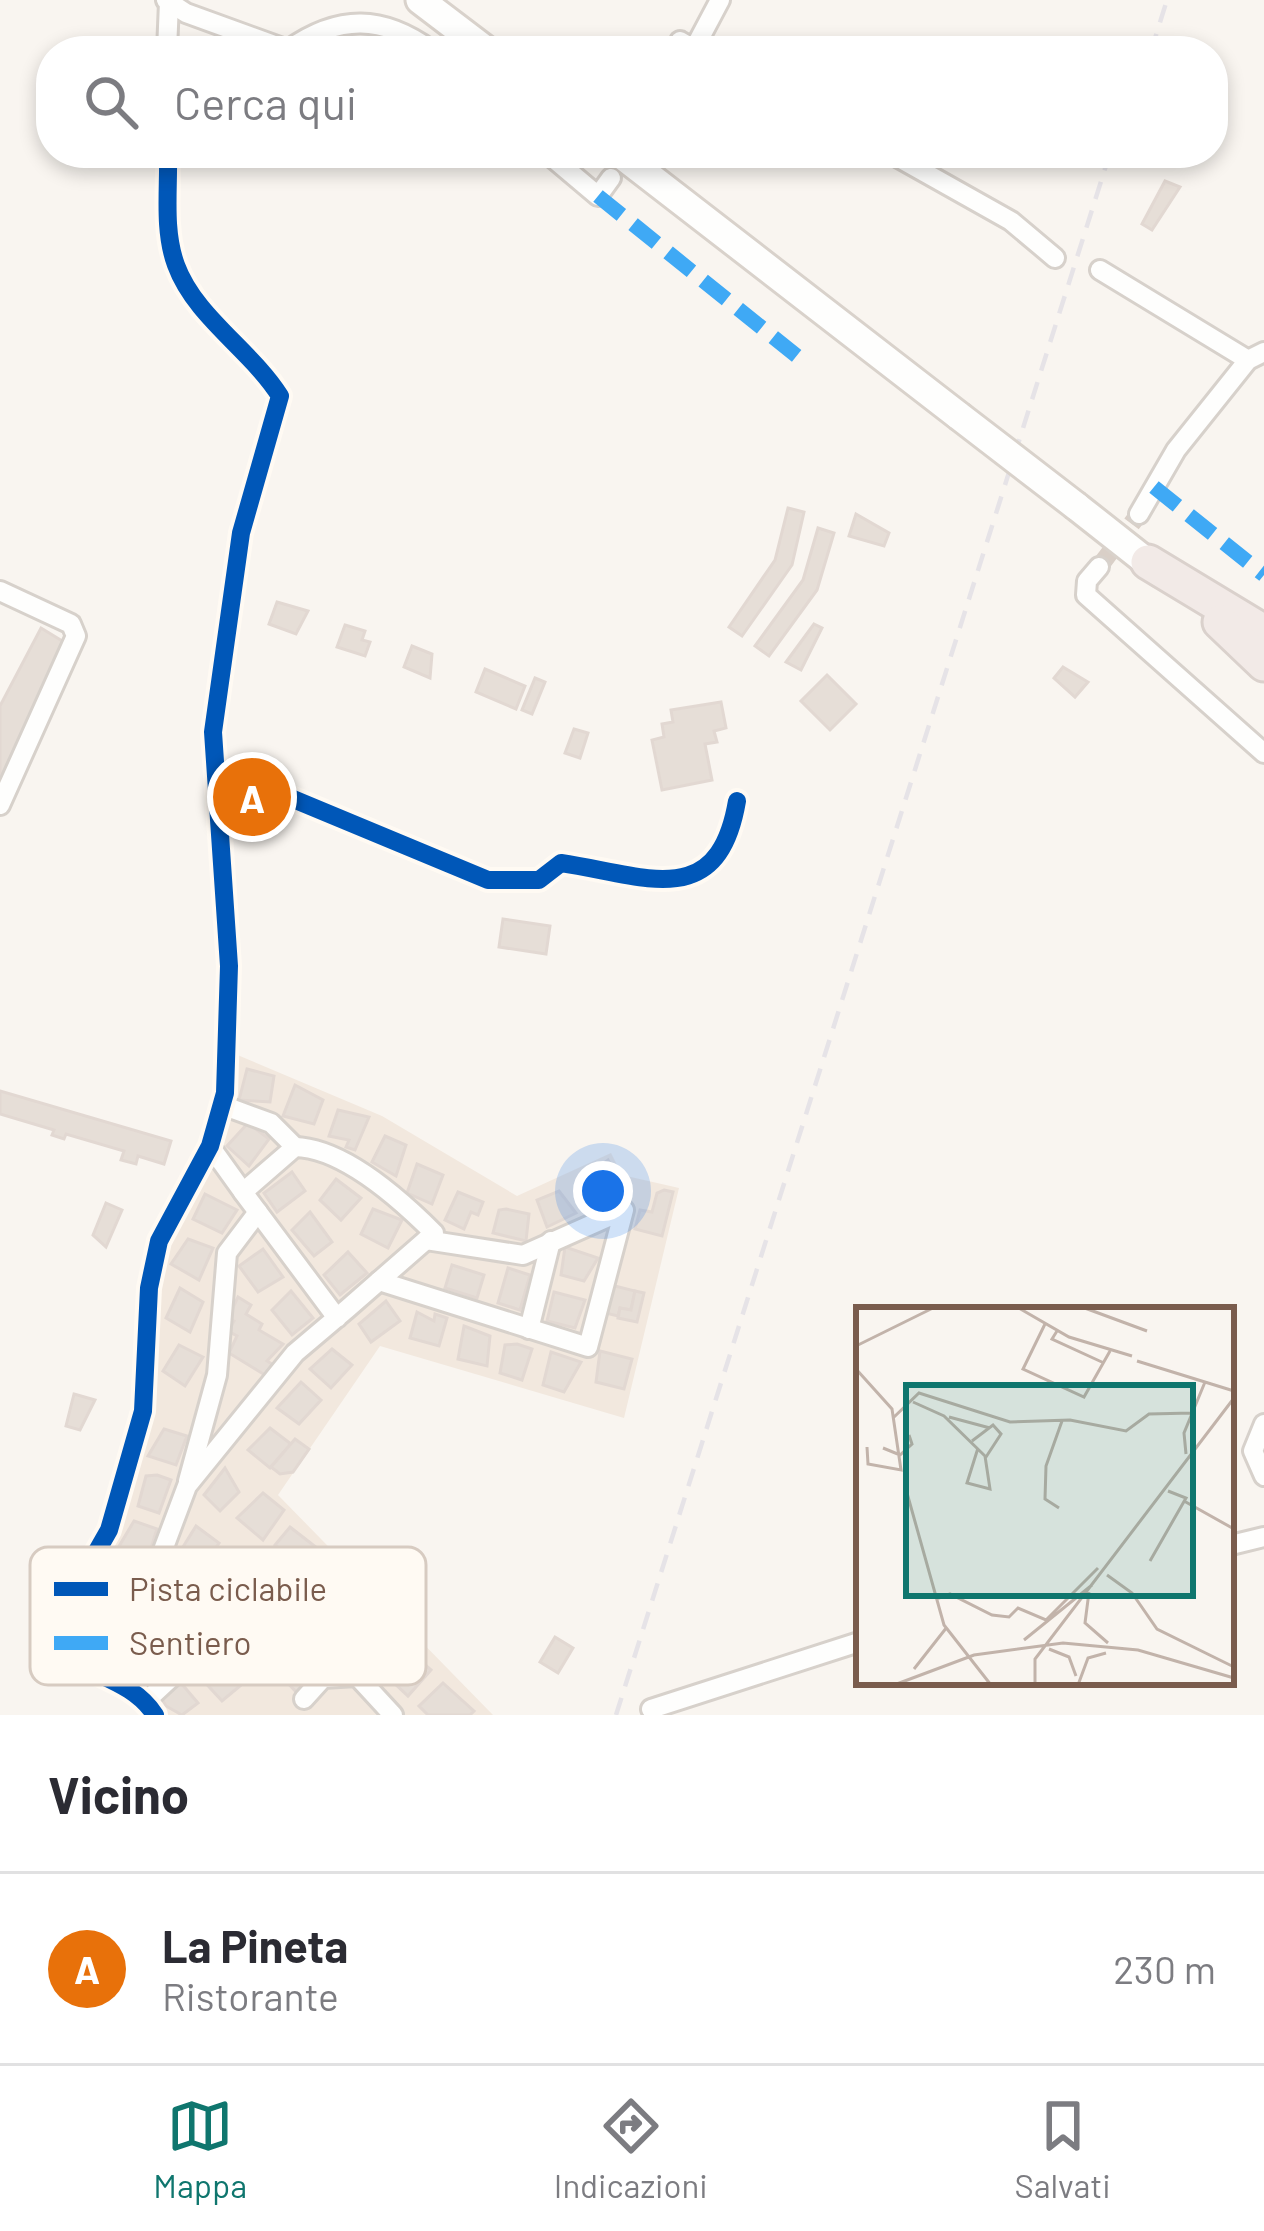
<!DOCTYPE html>
<html lang="it">
<style>
:root{--surface:#fff;--page:#f2f2f3;--text:#2b2b33;--muted:#7c7c81;--line:#e1e1e2;--accent:#0f766e}
body{margin:0;font-family:Barlow,sans-serif;background:var(--page);color:var(--text)}
.you{position:absolute;left:603px;top:1191px;width:42px;height:42px;margin:-30px;border:9px solid #fff;border-radius:50%;background:#1a73e8;box-shadow:0 0 0 18px #1a73e833}
.badge{display:grid;place-items:center;width:78px;height:78px;border-radius:50%;background:var(--accent);color:#fff;font-size:39px;font-weight:700}
.pin{position:absolute;translate:-50% -50%;border:6px solid #fff;box-shadow:0 3px 12px #0006}
.list{margin:0;padding:0;list-style:none}
h2{display:flex;justify-content:space-between;align-items:center;height:156px;margin:0;padding:0 48px;font-size:51px}
h2 small{font-size:39px;font-weight:400;color:var(--muted)}
.list li{display:grid;grid-template-columns:78px 1fr auto;gap:36px;align-items:center;box-sizing:border-box;height:192px;padding:0 48px;border-top:3px solid var(--line)}
.list b{display:block;font-size:45px;white-space:nowrap}
.list p{margin:0;font-size:39px;white-space:nowrap;color:var(--muted)}
.list em{font-size:39px;font-style:normal;color:var(--muted)}
.icon{flex:none;width:66px;height:66px;fill:none;stroke:currentColor;stroke-width:2;stroke-linecap:round;stroke-linejoin:round}
.map{position:relative;flex:none;width:1264px;height:1715px;overflow:hidden}
.search{position:absolute;background:var(--surface);box-shadow:0 6px 18px #0003;left:36px;right:36px;top:36px;height:132px;display:flex;align-items:center;gap:30px;box-sizing:border-box;padding:0 42px;border-radius:48px;color:var(--muted);font-size:45px}
.sheet{height:348px;background:var(--surface)}
nav{display:flex;justify-content:space-around;align-items:center;box-sizing:border-box;height:168px;border-top:3px solid var(--line);background:var(--surface);font-size:33px;color:var(--muted)}
nav a{display:grid;justify-items:center;gap:6px}
nav .on{color:var(--accent)}
.map>svg:first-child{display:block}
.residential{fill:#f2e8de}
.building{fill:#e6ded7;stroke:#e2d8d2;stroke-width:3}
.lines{fill:none;stroke-linecap:round;stroke-linejoin:round}
.street-tunnel{stroke:#d9cfc7;stroke-width:18;stroke-dasharray:18 9;stroke-linecap:butt}
.street-casing{stroke:#d7d1cb;stroke-width:24}
.secondary-casing{stroke:#d9d2cb;stroke-width:33}
.highway-casing{stroke:#dad1cc;stroke-width:39}
.street{stroke:#fefefd;stroke-width:18}
.secondary{stroke:#fefefd;stroke-width:27}
.highway{stroke:#f2eae7;stroke-width:33}
.rail{stroke:#e6e3e7;stroke-width:4.5;stroke-dasharray:18 12;stroke-linecap:butt}
.secondary-bridge-casing{stroke:#d9d2cb;stroke-width:33;stroke-linecap:butt}
.secondary-bridge{stroke:#fefefd;stroke-width:27}
.quiet{stroke:#3fa9f5;stroke-width:15;stroke-dasharray:30 15;stroke-linecap:butt}
.cycleway-casing{stroke:#fffaf3;stroke-width:26}
.cycleway{stroke:#0057b8;stroke-width:18}
.inset-road{fill:none;stroke:#c2b3aa;stroke-width:3}
.view{fill:#0f766e;fill-opacity:0.15;stroke:#0f766e;stroke-width:6}
.inset-edge{fill:none;stroke:#7a5c4d;stroke-width:6}
.key{fill:#fffaf3;stroke:#d7cbc1;stroke-width:3}
.key-label{font-size:33px;fill:#7a5c4d}
</style>
<div class="map">
<svg width="1264" height="1715" viewBox="0 0 1264 1715">
<rect width="100%" height="100%" fill="#f9f5f0"/>
<polygon class="residential" points="228,1051 382,1116 517,1196 611,1153 622,1175 679,1188 624,1418 380,1346 278,1495 493,1715 157,1715 50,1644 93,1573 135,1435 153,1252 211,1139"/>
<g class="building">
<polygon points="1165,181 1180,187 1152,230 1142,224"/>
<polygon points="788,508 804,512 792,565 742,636 729,627 775,560"/>
<polygon points="856,514 889,533 884,546 849,536"/>
<polygon points="818,528 834,533 817,590 769,656 755,646 803,580"/>
<polygon points="277,602 308,611 296,634 269,624"/>
<polygon points="814,624 822,628 801,670 786,662"/>
<polygon points="345,625 365,631 362,640 370,642 365,656 337,647"/>
<polygon points="41,628 64,642 0,779 0,706"/>
<polygon points="412,646 432,654 430,678 404,667"/>
<polygon points="1063,667 1088,682 1075,697 1054,678"/>
<polygon points="485,669 525,686 516,709 476,692"/>
<polygon points="827,675 856,704 830,730 801,701"/>
<polygon points="535,678 545,682 532,714 522,710"/>
<polygon points="721,702 726,728 714,731 717,742 705,744 712,780 662,790 652,740 664,737 662,724 673,722 671,710"/>
<polygon points="574,729 588,733 580,758 565,753"/>
<polygon points="503,919 550,926 546,954 499,947"/>
<polygon points="247,1069 274,1076 270,1102 239,1100"/>
<polygon points="295,1085 323,1100 314,1124 283,1116"/>
<polygon points="0,1091 171,1141 164,1164 138,1156 136,1164 121,1160 124,1151 66,1134 64,1139 52,1135 54,1130 0,1114"/>
<polygon points="338,1110 369,1117 355,1150 346,1147 349,1140 329,1136"/>
<polygon points="248,1123 269,1139 249,1166 227,1146"/>
<polygon points="385,1136 406,1145 396,1176 372,1162"/>
<polygon points="608,1160 625,1193 595,1205 582,1179"/>
<polygon points="417,1164 443,1175 432,1204 407,1193"/>
<polygon points="292,1172 305,1191 277,1212 264,1193"/>
<polygon points="336,1179 361,1198 341,1220 320,1200"/>
<polygon points="664,1190 673,1192 662,1236 635,1229 640,1210 652,1212 657,1193"/>
<polygon points="559,1191 576,1213 547,1227 537,1200"/>
<polygon points="458,1192 483,1202 478,1215 471,1212 464,1229 445,1220"/>
<polygon points="205,1194 237,1210 222,1233 193,1219"/>
<polygon points="106,1203 122,1210 106,1247 93,1235"/>
<polygon points="373,1209 402,1220 388,1248 361,1234"/>
<polygon points="506,1209 529,1214 526,1241 493,1233 499,1210"/>
<polygon points="310,1212 332,1242 314,1256 292,1230"/>
<polygon points="188,1239 213,1248 199,1280 171,1264"/>
<polygon points="565,1247 598,1258 584,1281 561,1275"/>
<polygon points="263,1249 283,1277 258,1292 239,1266"/>
<polygon points="348,1252 367,1273 340,1295 324,1275"/>
<polygon points="452,1265 484,1275 477,1298 445,1288"/>
<polygon points="508,1268 530,1275 520,1310 498,1303"/>
<polygon points="607,1284 635,1291 631,1310 620,1308 618,1316 601,1312"/>
<polygon points="180,1288 203,1302 190,1332 166,1318"/>
<polygon points="291,1291 313,1318 292,1335 272,1310"/>
<polygon points="635,1291 644,1293 637,1322 618,1318 620,1308 631,1310"/>
<polygon points="554,1292 585,1300 575,1328 547,1321"/>
<polygon points="238,1297 251,1305 246,1314 262,1324 259,1330 283,1344 267,1361 272,1364 265,1375 229,1353 237,1336 228,1331 234,1321 228,1318"/>
<polygon points="386,1301 400,1321 371,1342 359,1324"/>
<polygon points="417,1312 434,1321 435,1314 447,1318 439,1346 410,1338"/>
<polygon points="464,1326 490,1336 487,1366 458,1359"/>
<polygon points="517,1344 532,1349 522,1380 500,1373 505,1345"/>
<polygon points="179,1345 203,1357 185,1386 163,1371"/>
<polygon points="332,1349 352,1365 331,1388 310,1369"/>
<polygon points="600,1351 632,1359 624,1389 596,1382"/>
<polygon points="551,1352 581,1362 564,1392 543,1385"/>
<polygon points="301,1382 321,1400 299,1424 277,1408"/>
<polygon points="74,1394 95,1400 80,1430 66,1426"/>
<polygon points="270,1428 291,1444 270,1468 248,1450"/>
<polygon points="164,1429 187,1436 176,1465 148,1456"/>
<polygon points="295,1439 309,1449 293,1472 280,1474 271,1467"/>
<polygon points="225,1468 239,1492 220,1511 204,1495"/>
<polygon points="157,1475 171,1480 159,1513 138,1506 146,1476"/>
<polygon points="263,1493 284,1510 263,1540 237,1518"/>
<polygon points="134,1521 157,1529 148,1558 118,1548"/>
<polygon points="196,1526 219,1543 202,1568 178,1555"/>
<polygon points="290,1527 317,1548 302,1566 275,1545"/>
<polygon points="555,1637 573,1648 558,1673 540,1662"/>
<polygon points="399,1642 431,1670 408,1696 376,1666"/>
<polygon points="301,1655 315,1670 299,1695 283,1678"/>
<polygon points="219,1657 240,1686 222,1701 200,1677"/>
<polygon points="175,1676 198,1703 182,1715 166,1706 157,1691"/>
<polygon points="443,1683 474,1711 470,1715 428,1715 419,1706"/>
</g>
<g class="lines">
<polyline class="street-tunnel" points="1099,567 1139,514"/>
<g class="street-casing">
<g id="street">
<path d="M166 0 186 13 288 50C339 14 383 15 432 51"/>
<polyline points="694,49 720,0"/>
<polyline points="167,51 169,2"/>
<polyline points="676,51 680,41 697,51"/>
<polyline points="547,153 598,196 611,178"/>
<polyline points="890,153 1011,221 1055,258"/>
<polyline points="1100,270 1248,360"/>
<polyline points="1139,514 1176,450 1248,360 1264,352"/>
<polyline points="1099,567 1087,581 1086,595 1264,753"/>
<polyline points="0,591 71,624 76,636 0,805"/>
<path d="M219 779 238 776 488 880H539L561 863C644 875 718 913 737 801"/>
<polyline points="222,1105 271,1123 295,1147"/>
<polyline points="210,1146 243,1192"/>
<polyline points="379,1281 588,1347 624,1210 523,1255 426,1240"/>
<polyline points="529,1329 551,1241"/>
<polyline points="1264,1424 1253,1451 1264,1476"/>
<polyline points="188,1481 217,1375 227,1253 258,1212"/>
<polyline points="1231,1545 1264,1537"/>
<path d="M102 1672 136 1622 187 1486 295 1353 347 1309 434 1233C401 1200 343 1148 295 1147L243 1192 337 1318"/>
<polyline points="304,1699 323,1678 357,1676 393,1715"/>
<polyline points="146,1701 282,1575"/>
<polyline points="651,1709 859,1642"/>
<path d="M155 1715C129 1674 73 1675 47 1639L109 1530 143 1411 149 1288 159 1241 210 1146 225 1093 229 966 213 732 241 533 280 396C251 350 195 317 176 265 163 230 169 189 168 153"/>
</g>
</g>
<g class="secondary-casing">
<g id="secondary">
<polyline points="420,0 487,51"/>
<polyline points="619,153 959,416"/>
<polyline points="1076,506 1161,573"/>
</g>
</g>
<g class="highway-casing">
<g id="highway">
<polyline points="1148,562 1264,632"/>
<polyline points="1220,622 1264,664"/>
</g>
</g>
<use href="#street" class="street"/>
<use href="#secondary" class="secondary"/>
<use href="#highway" class="highway"/>
<g class="rail">
<polyline points="1151,51 1167,0"/>
<polyline points="616,1715 1110,153"/>
</g>
<g class="secondary-bridge-casing">
<polyline id="secondary-bridge" points="959,416 1076,506"/>
</g>
<use href="#secondary-bridge" class="secondary-bridge"/>
<g class="quiet">
<polyline points="598,196 803,361"/>
<polyline points="1154,487 1264,575"/>
</g>
<g class="cycleway-casing">
<g id="cycleway">
<path d="M219 779 238 776 488 880H539L561 863C644 875 718 913 737 801"/>
<path d="M155 1715C129 1674 73 1675 47 1639L109 1530 143 1411 149 1288 159 1241 210 1146 225 1093 229 966 213 732 241 533 280 396C251 350 195 317 176 265 163 230 169 189 168 153"/>
</g>
</g>
<use href="#cycleway" class="cycleway"/>
</g>
<g transform="translate(856 1307)">
<rect width="378" height="378" fill="#f9f5f0"/>
<path class="inset-road" d="M161 0 213 30 276 49M226 0 291 24M189 17 167 62 228 90 254 44M201 24 196 32 248 56M0 39 79 0M281 54 378 84M0 62 36 102 45 163 12 157 11 140M57 95 88 109 130 150 145 127 137 118 116 134M93 110 134 121M37 111 63 86 154 115 214 113 270 124 293 107 336 106M27 141 44 148 56 137 53 128M122 141 111 176 134 182 129 149M330 147 328 126 349 75M51 186 88 318 135 378M328 194 378 222M203 201 189 192 190 159 206 114M294 254 330 191 312 184M251 268 276 286 301 322 378 360M233 285 229 316 252 336M80 292 94 287 136 308 153 310 162 301 190 313 242 261M168 333 236 278M193 342 213 350 220 369M58 362 91 320M38 378 118 348 207 336 282 343 378 371M179 378V352L378 91M222 378 232 351 250 346"/>
<path class="view" d="M50 78H337V289H50Z"/>
<rect width="378" height="378" class="inset-edge"/>
</g>
<rect x="30" y="1547" width="396" height="138" rx="18" class="key"/>
<rect x="54" y="1582" width="54" height="14" fill="#0057b8"/>
<rect x="54" y="1636" width="54" height="14" fill="#3fa9f5"/>
<g class="key-label">
<text x="129" y="1601">Pista ciclabile</text>
<text x="129" y="1655">Sentiero</text>
</g>
</svg>
<div class="you"></div>
<div class="pin badge" style="left:252px;top:797px;background:#e8710a">A</div>
<div class="search"><svg class="icon" aria-label="search" viewBox="0 0 24 24"><circle cx="10" cy="10" r="6"/><path d="M15 15l6 6"/></svg>Cerca qui</div>
</div>
<section class="sheet">
<h2>Vicino<small></small></h2>
<ul class="list">
<li><span class="badge" style="background:#e8710a">A</span><div><b>La Pineta</b><p>Ristorante</p></div><em>230 m</em></li>
</ul>
</section>
<nav>
<a class="on"><svg class="icon" aria-label="map" viewBox="0 0 24 24"><path d="M3 6l6-2 6 2 6-2v14l-6 2-6-2-6 2zM9 4v14M15 6v14"/></svg>Mappa</a>
<a><svg class="icon" aria-label="directions" viewBox="0 0 24 24"><path d="M12 3l9 9-9 9-9-9zM9 14v-3h6M13 9l2 2-2 2"/></svg>Indicazioni</a>
<a><svg class="icon" aria-label="saved" viewBox="0 0 24 24"><path d="M7 4h10v16l-5-4-5 4z"/></svg>Salvati</a>
</nav>
